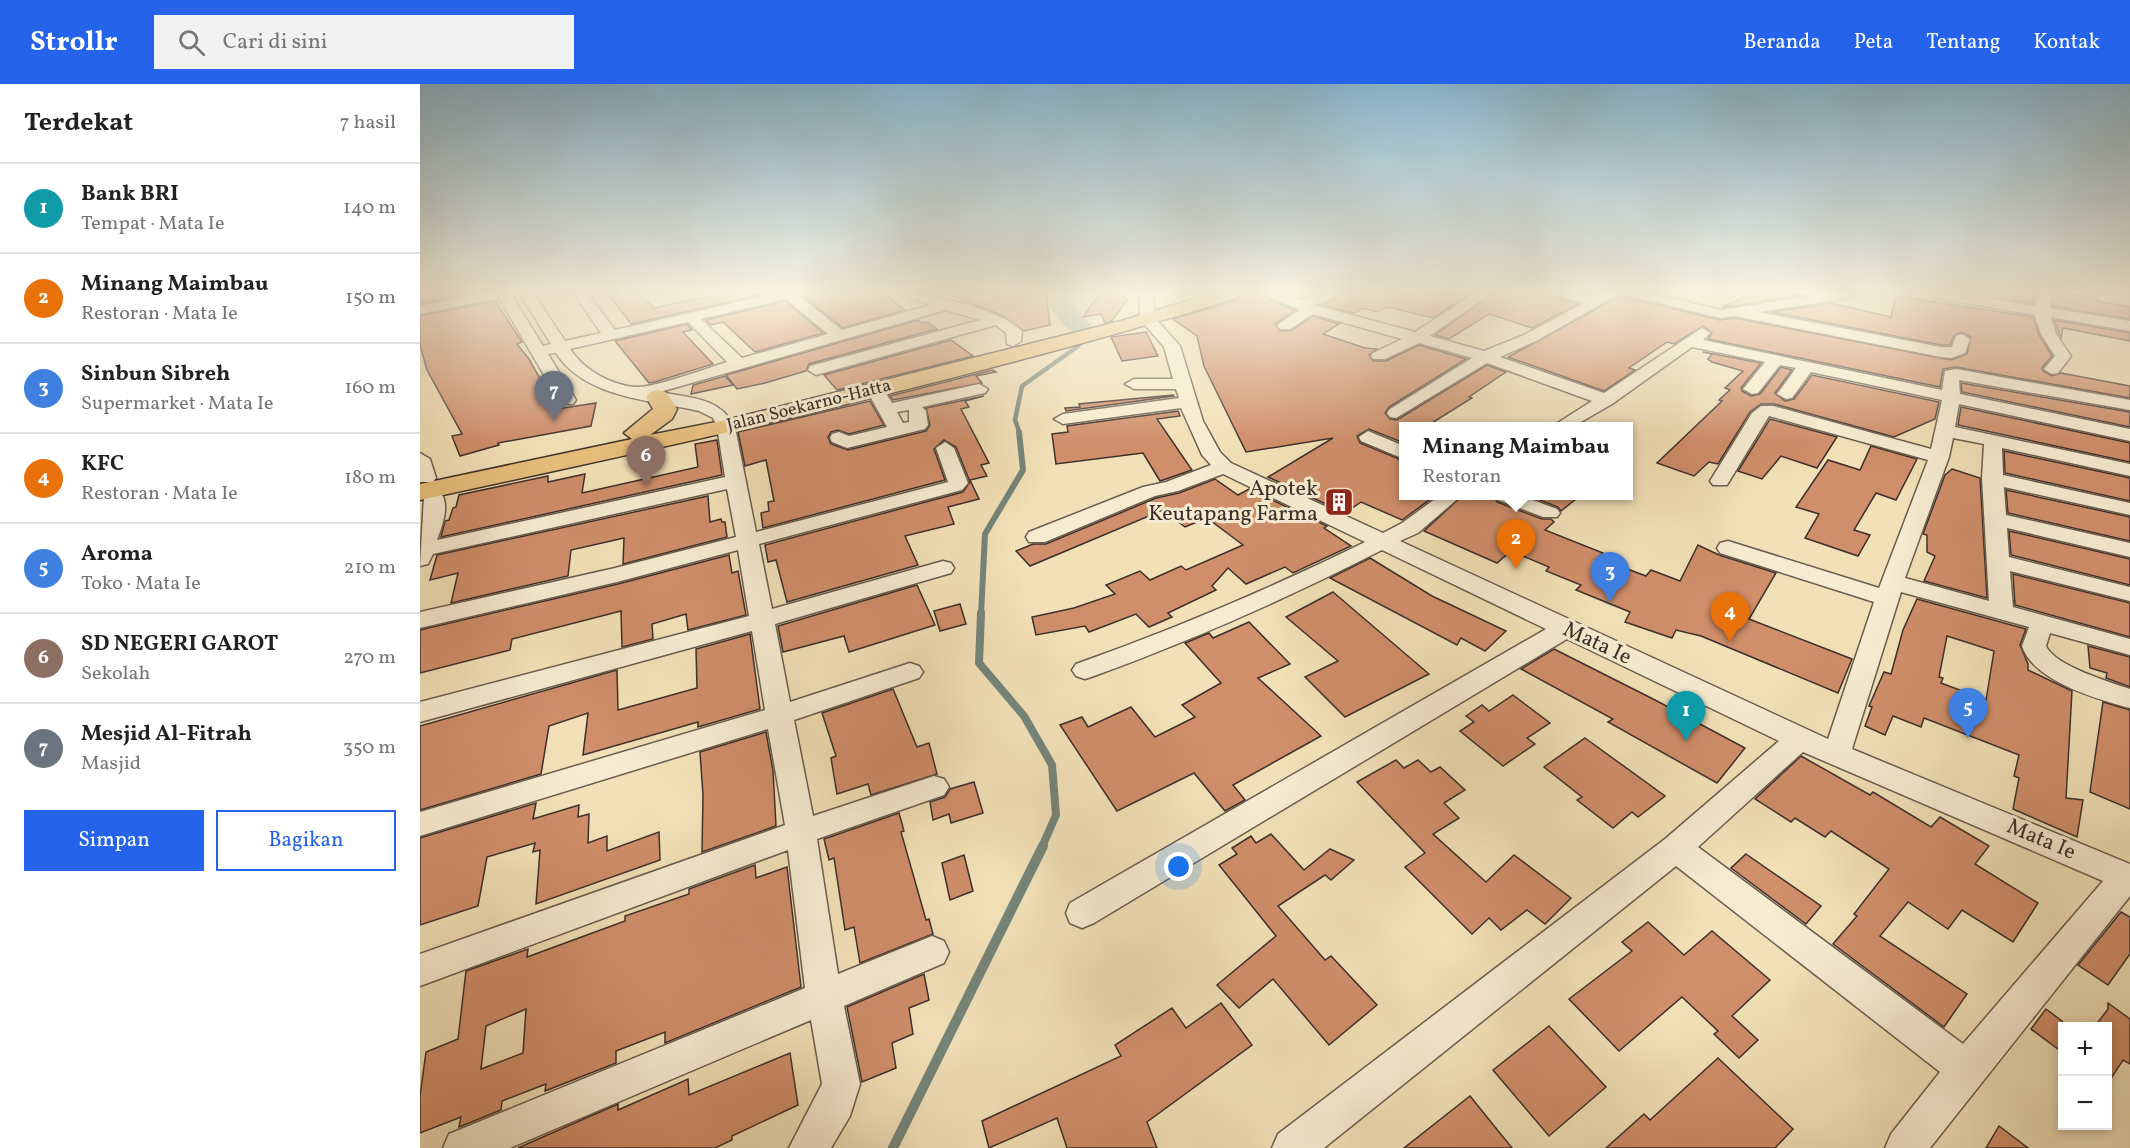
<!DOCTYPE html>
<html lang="id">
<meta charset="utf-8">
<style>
:root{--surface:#fff;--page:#f2f2f2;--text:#222;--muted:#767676;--line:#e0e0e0;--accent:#2563eb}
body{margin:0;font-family:Vollkorn,serif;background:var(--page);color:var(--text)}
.controls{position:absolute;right:18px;bottom:18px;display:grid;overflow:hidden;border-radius:0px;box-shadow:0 3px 9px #0003}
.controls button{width:54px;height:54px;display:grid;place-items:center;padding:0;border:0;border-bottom:2px solid var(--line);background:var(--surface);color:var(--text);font:30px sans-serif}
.you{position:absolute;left:759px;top:783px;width:21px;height:21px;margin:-15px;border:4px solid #fff;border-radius:50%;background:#1a73e8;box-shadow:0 0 0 9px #1a73e833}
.badge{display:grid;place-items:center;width:39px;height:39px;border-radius:50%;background:var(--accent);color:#fff;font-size:20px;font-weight:700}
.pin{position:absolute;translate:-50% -50px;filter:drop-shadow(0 2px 3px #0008)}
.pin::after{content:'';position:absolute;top:32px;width:21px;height:18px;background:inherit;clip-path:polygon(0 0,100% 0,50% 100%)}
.popup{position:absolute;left:979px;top:338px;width:234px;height:78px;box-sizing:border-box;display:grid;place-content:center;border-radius:0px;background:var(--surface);filter:drop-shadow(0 2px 4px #0005);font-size:20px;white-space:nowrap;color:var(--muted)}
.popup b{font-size:22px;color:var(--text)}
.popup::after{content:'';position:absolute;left:50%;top:100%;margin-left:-12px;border:12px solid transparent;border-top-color:var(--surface)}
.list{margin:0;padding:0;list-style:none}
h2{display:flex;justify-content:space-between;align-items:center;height:78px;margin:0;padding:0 24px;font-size:26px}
h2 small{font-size:20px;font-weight:400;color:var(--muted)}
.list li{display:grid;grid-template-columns:39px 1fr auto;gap:18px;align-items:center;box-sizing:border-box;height:90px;padding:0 24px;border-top:2px solid var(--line)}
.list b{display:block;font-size:22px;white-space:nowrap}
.list p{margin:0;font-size:20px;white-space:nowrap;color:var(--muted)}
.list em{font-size:20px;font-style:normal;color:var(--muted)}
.actions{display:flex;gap:12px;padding:18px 24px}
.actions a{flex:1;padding:14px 0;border:2px solid var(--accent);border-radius:0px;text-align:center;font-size:21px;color:var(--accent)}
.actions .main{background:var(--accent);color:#fff}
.icon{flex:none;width:33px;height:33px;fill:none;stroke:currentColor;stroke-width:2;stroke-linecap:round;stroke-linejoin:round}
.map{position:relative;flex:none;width:1710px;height:1064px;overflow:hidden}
header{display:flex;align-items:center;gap:36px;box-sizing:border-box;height:84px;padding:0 30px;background:var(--accent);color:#fff}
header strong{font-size:28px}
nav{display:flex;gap:33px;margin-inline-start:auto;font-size:21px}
.search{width:420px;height:54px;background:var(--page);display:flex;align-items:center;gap:15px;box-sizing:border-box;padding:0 21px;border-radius:0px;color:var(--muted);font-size:22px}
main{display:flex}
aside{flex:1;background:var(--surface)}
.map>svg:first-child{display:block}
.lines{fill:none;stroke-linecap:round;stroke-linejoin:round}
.stream-far3{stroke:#75857a;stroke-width:4.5}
.stream-far2{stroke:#75857a;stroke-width:6}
.stream-far1{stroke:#75857a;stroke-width:8}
.stream{stroke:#75857a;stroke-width:10}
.river{fill:#9bbeaf;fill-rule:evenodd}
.building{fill:#d08e6a;stroke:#3c2f2b;stroke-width:1.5;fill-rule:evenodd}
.minor-casing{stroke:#6a5c4e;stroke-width:3}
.highway-casing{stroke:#3c2f2b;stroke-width:3}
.minor{fill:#f7ecd1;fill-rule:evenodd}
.highway{fill:#e9c07c;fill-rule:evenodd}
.labels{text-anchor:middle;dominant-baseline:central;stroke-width:6;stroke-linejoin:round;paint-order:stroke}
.far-street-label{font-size:18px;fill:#3c2f2b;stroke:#f7ecd1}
.poi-label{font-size:22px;fill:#3c2f2b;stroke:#f7ecd1;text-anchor:end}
.street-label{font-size:22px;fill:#3c2f2b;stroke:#f7ecd1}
</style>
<header>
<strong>Strollr</strong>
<div class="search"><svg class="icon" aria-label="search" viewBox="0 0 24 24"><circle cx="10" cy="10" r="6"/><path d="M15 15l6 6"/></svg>Cari di sini</div>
<nav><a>Beranda</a><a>Peta</a><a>Tentang</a><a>Kontak</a></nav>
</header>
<main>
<aside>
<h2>Terdekat<small>7 hasil</small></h2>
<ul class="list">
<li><span class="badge" style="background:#0f9aa8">1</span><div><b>Bank BRI</b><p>Tempat · Mata Ie</p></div><em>140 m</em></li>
<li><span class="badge" style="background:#e8710a">2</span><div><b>Minang Maimbau</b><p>Restoran · Mata Ie</p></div><em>150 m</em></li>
<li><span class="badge" style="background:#3f7fe0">3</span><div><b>Sinbun Sibreh</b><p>Supermarket · Mata Ie</p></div><em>160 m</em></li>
<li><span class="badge" style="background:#e8710a">4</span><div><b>KFC</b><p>Restoran · Mata Ie</p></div><em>180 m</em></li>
<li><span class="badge" style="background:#3f7fe0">5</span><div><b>Aroma</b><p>Toko · Mata Ie</p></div><em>210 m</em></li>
<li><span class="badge" style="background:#8d6e63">6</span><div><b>SD NEGERI GAROT</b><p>Sekolah</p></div><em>270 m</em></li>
<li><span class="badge" style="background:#6b7280">7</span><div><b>Mesjid Al-Fitrah</b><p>Masjid</p></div><em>350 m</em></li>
</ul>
<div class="actions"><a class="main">Simpan</a><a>Bagikan</a></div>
</aside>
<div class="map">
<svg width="1710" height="1064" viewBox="0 0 1710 1064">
<rect width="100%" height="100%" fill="#f2e1b8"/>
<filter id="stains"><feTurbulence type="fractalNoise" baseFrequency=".00333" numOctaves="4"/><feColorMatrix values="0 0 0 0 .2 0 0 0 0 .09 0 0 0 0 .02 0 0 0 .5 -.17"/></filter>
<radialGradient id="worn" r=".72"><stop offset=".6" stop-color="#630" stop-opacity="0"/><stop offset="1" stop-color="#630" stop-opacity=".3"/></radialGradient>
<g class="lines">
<polyline class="stream-far3" points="600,350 595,336 602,302 657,263 663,257 662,245"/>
<polyline class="stream-far2" points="561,530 565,450 603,386 599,348"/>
<polyline class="stream-far1" points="561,529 559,579 604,632 632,681 636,731 622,763"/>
<polyline class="stream" points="473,1064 623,762"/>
<path class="river" d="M627 210H650L649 214 674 245 671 250C649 256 636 231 625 215Z"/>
</g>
<g class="building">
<polygon points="0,210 49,210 0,220"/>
<polygon points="188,210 220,210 234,224 299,210 345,210 211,240"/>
<polygon points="380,210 464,210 485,226 423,244"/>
<polygon points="528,210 626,210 630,241 604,247 581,231"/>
<polygon points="679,210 706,210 703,214 708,215 692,237 685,239 681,230 663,233"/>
<polygon points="821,210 845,210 848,215 875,226 855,240 860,247 871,247 893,232 919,240 903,250 945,264 957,265 949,271 953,277 966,277 999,261 1046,275 969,323 965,329 970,335 977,336 1067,281 1086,288 1049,313 1052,314 1007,342 984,342 984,359 949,345 937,352 940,359 984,377 984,411 1016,411 982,436 941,418 925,429 848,393 913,354 826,368 784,282 777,252 753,235 817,216"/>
<polygon points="919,210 1050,210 1013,234 968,223 957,228 943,224 934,229 901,221 916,215"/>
<polygon points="1072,210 1138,210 1141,215 1158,220 1112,244 1069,230 1029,255 1015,251"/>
<polygon points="1330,210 1389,210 1301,224"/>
<polygon points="1579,210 1615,210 1613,219 1579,214"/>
<polygon points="1641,210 1677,213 1677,217 1710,223 1710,235 1632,222 1633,213 1641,215"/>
<polygon points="1200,212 1300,236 1314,234 1531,276 1547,270 1551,253 1541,248 1534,251 1530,261 1521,261 1352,228 1411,219 1471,233 1476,212 1613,233 1619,251 1632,272 1622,284 1623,287 1632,292 1641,289 1710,302 1710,314 1536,283 1523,285 1520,303 1288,255 1292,249 1283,242 1254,260 1247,258 1209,284 1215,286 1184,307 1088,273"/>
<polygon points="75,217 102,258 97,260 109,275 137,325 176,319 171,342 78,359 79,361 40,372 32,352 42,350 7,286 0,261 0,232"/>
<polygon points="365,217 403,249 335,268 303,238 291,241 286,236"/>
<polygon points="498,236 502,239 507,238 517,245 389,280 386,287 345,299 317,305 306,291"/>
<polygon points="1634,236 1710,249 1710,257 1643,244 1641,254"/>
<polygon points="267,240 272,246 263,248 293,280 235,298 229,299 195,257"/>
<polygon points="726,248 738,272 702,277 691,253"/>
<polygon points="531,256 553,272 417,306 404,291"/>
<polygon points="1283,268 1341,279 1321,304 1322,307 1331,312 1340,310 1361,283 1372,286 1355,309 1365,317 1374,315 1392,291 1519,318 1515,335 1474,353 1354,320 1341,320 1330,328 1298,380 1289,378 1274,392 1237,379 1302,317 1299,316 1310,306 1305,304 1323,287 1292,278 1288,275 1292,270"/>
<polygon points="572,286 576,288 556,292 562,299 473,316 470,312"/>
<polygon points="305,292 313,301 271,310 273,301"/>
<polygon points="1541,299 1710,328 1710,343 1542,308"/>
<polygon points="753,311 754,312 646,327 645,324 660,323 659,320"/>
<polygon points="564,312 545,317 549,323 541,325 569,379 561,381 567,392 550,396 559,415 528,423 534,440 485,452 498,481 367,518 356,476 348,478 345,461 543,408 550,398 536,363 524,356 514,365 525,396 343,444 341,429 349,427 348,418 354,417 346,376 325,382 318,348 450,317 464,341 429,350 418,346 411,348 408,353 411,360 428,366 506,347 510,341 506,324"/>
<polygon points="1541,323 1710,359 1710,378 1538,341"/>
<polygon points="758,327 760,332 737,335 772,386 740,397 723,369 636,380 632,350 648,348 647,342"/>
<polygon points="1350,335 1417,353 1397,384 1361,372 1342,395 1318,387"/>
<polygon points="297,356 302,391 21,453 25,437 29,436 33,424 36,423 39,411 128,392 128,398 165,390 162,409 278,383 275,360"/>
<polygon points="1451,362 1497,375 1476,416 1456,409 1434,446 1450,451 1438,472 1385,454 1399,430 1376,423 1408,376 1440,386"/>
<polygon points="1584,367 1710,394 1710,417 1585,389"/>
<polygon points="1532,385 1560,394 1567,514 1504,497 1515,472 1507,468 1507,451 1503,450 1525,391"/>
<polygon points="795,395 818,411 829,405 907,442 904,444 931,462 873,489 865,483 826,500 808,484 792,502 796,506 748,529 752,533 729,543 716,530 669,548 665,542 616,551 612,533 654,524 695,510 686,501 720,487 730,496 761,482 766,486 823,461 787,434 765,443 743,426 610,482 596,467 613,460 626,460 736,414 759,409"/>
<polygon points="1586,406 1710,433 1710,457 1588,429"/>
<polygon points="1043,411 1073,411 1077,418 1122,435 1131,435 1134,438 1125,446 1183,469 1178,474 1226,492 1231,486 1260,497 1278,461 1299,471 1356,489 1329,535 1432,575 1418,609 1281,552 1256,546 1252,554 1205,538 1210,528 1156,506 1161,501 1126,487 1129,483 1091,467 1077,479 1004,447"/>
<polygon points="1107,411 1161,411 1141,427 1138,423"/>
<polygon points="288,412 290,438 301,435 302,438 305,438 307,453 203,480 204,454 151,466 148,492 31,519 38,489 10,496 17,471"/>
<polygon points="1589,447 1710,475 1710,501 1591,471"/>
<polygon points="309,471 312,489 318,487 326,531 268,546 266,530 232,540 233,555 202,563 201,527 92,555 90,566 0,589 0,546 198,500"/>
<polygon points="950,474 1012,512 1086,547 1065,567 1041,554 1037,561 910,494"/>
<polygon points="1593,490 1710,519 1710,553 1595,521"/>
<polygon points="497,501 515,541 429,568 424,552 363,568 358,542"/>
<polygon points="913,508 1009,590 925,633 885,593 918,577 866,533"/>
<path d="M1497 515 1606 545 1600 561 1608 580V586L1652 607 1646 714 1663 716 1657 753 1593 725 1599 694 1594 692 1599 671 1504 634 1501 643 1473 632 1465 651 1445 642 1452 623 1449 622 1464 588 1471 590 1483 546ZM1527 552 1574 567 1566 616 1521 599 1523 594 1519 593Z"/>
<polygon points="540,520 546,540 520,547 514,527"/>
<polygon points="829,538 870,580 838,594 901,652 813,701 825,716 805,727 774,689 697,727 640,641 662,633 668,643 711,623 735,653 775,633 762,621 801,599 765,559 789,549 793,554"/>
<polygon points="330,550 340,625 278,643 278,638 163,671 168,629 129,642 121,690 0,726 0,642 197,586 198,626 277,604 276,565"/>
<polygon points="1668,562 1710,573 1710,603 1686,594 1687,589 1670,584"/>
<polygon points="1134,565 1237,617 1325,664 1297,699 1188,638 1193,635 1101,585"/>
<polygon points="473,605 497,663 509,659 517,690 451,711 448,700 417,710 411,674 416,672 402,629"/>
<polygon points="1093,611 1130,639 1107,654 1115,660 1083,682 1040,647 1054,638 1046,632 1062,621 1069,627"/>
<polygon points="1683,618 1710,626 1710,725 1670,708"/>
<polygon points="346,648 353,687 356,742 282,768 283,711 280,668"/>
<polygon points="1165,654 1245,712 1218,733 1212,728 1193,744 1157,716 1162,713 1124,683"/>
<polygon points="1381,672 1450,711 1453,708 1511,743 1520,733 1569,762 1555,780 1618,819 1593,858 1542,826 1528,845 1488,818 1460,852 1547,910 1524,943 1413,860 1437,832 1434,830 1469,785 1411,747 1405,753 1375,734 1371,738 1335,715"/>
<polygon points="976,676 984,684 998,676 1011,688 1020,683 1045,706 1024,719 1039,734 1013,750 1066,798 1094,771 1151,814 1125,840 1107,826 1081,846 1069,834 1052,850 985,783 1005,769 937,698"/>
<polygon points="554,698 563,729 531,739 529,730 513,736 510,718 525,713 530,705"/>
<polygon points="116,719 113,735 159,721 158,733 169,730 168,759 187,752 187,767 239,748 240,776 116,820 120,766 113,768 115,759 67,773 58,822 0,841 0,754"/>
<polygon points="479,729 484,747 481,748 506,836 509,835 513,850 440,879 434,843 425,846 414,774 409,776 404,755"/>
<polygon points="851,750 884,786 910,765 934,776 911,796 905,791 858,822 905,876 911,872 957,921 909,961 853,895 819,924 797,901 856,852 799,781 817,770 812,764 831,752 836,759"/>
<polygon points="1326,770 1401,822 1386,840 1311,784"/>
<polygon points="544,771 553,807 530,816 522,779"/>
<path d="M335 781 336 794 367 783 381 903 245 959V948L196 967V979L125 1007 126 1000 82 1017 81 1026 39 1043 41 1033 0 1049V1012L6 968 38 955 46 887 108 865 107 873 205 837V832L269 810V805ZM106 925 103 969 61 985 66 942Z"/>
<polygon points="1701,828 1710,833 1710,870 1688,901 1658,881"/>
<polygon points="1228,838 1264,871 1292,847 1350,896 1312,932 1338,956 1319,974 1294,950 1298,947 1262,913 1199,967 1149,915 1212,867 1202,858"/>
<polygon points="504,890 509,916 489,924 493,950 472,959 476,984 442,998 427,923"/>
<polygon points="801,919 832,961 727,1038 737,1064 647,1064 637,1034 569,1064 562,1037 701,972 695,961 752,924 766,944"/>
<polygon points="1688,919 1710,935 1710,980 1703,976 1688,999 1688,942 1675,942 1688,925"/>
<polygon points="1626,925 1642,937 1642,968 1611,945"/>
<polygon points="1129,942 1186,1003 1129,1052 1073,986"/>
<polygon points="370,969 378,1021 312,1052 312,1056 295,1064 98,1064 198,1020 198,1026 268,995 269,1011"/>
<polygon points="1298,974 1373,1045 1355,1064 1186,1064 1224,1030 1230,1036"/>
<polygon points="1050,1012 1092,1064 984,1064"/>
<polygon points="1579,1042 1608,1064 1566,1064"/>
</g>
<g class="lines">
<g class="minor-casing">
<g id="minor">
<path d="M58 210H91L123 262 131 260 100 210H114L145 257 181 249 154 210H168L195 246 353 210H377L422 246 511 221 481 210C506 208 586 227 602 248L601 257 593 262 587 260 586 249 576 241 396 291 388 286 390 282 560 236 526 226 240 308C270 314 300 313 315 343L336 448 528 398 516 364 525 358 534 364 548 399 542 406 339 460 352 525 523 477 531 479 534 484 531 489 355 540 370 618 490 579 499 582 503 588 499 594 374 636 393 732 514 692 524 695 529 703 524 711 397 755 418 890 512 852 524 857 529 868 524 879 424 922 440 1000 430 1032 411 1064H369L402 1000 391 936 90 1064H23L29 1050 385 904 368 766 0 902V870L365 741 348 645 0 752V728L345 626 332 547 0 638V618L329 532 318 466 197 498 0 544V528L195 484 316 453 307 405 13 470 8 480 0 482 4 413 7 409H21C30 421 22 443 17 456L305 393 297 343 293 334 279 327C231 316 165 314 136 269L128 270 156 316 153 320H141L79 214 0 230V222ZM366 215 408 250 322 274 281 235ZM268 238 307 278C288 284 233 304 217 303 192 302 164 286 150 265Z"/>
<path d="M719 210H733L735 234 760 262 783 337 800 368 811 379 963 449 982 439 1019 412H1041L998 449 980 457 1408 655 1454 518 1300 469 1297 464 1300 459 1308 457 1459 504 1508 376 1349 332 1307 401H1293L1290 397 1332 329 1341 322H1353L1511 365 1522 316 1391 288 1372 314 1366 315 1357 310 1376 284 1360 281 1338 309 1332 310 1323 305 1345 278 1272 263 1192 320 1154 342H1133L1172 317 1067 279 976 334 970 333 967 329 970 325 1052 274 999 259 965 275H953L951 272 953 269 982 255 893 230 870 245H860L857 242 860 239 880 226 849 213 847 210H865L880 216 898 210H917L915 213 894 221 995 248 1054 210H1070L1010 252 1064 267 1104 251 1164 219 1142 213 1140 210H1162L1175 213 1182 210H1199L1116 257 1080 273 1184 309 1282 244 1290 249 1283 256 1522 306 1525 287 1536 285 1710 316V326L1539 296 1540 310 1710 345V357L1539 320 1535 343 1710 380V392L1582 364 1583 391 1710 419V431L1584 403 1586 431 1710 459V473L1587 444 1589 473 1710 503V517L1590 487 1593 523 1710 555V571L1630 549 1626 562C1635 582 1690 598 1710 605V624C1677 615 1613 597 1602 562L1609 543 1481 508 1432 665 1710 780V812L1510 1064H1465L1471 1050 1520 988 1256 782 904 1064H852L858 1050 1245 755 1359 657 1147 555 674 839 662 844 650 839 646 829 650 819 1126 545 962 466C868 514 773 556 674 592L665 595 656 592 652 586 656 580C755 545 851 504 945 458L803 390 758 407 735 412 625 458H609L606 453 609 448 723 403 746 398 791 381 782 371 761 324 643 340 634 335 643 330 759 314 756 305H714L705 300 714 295H753L744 263 720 235ZM1533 354 1564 360 1562 394 1569 517 1485 494 1529 373ZM1383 668 1683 797 1543 960 1278 763Z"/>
<polygon points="1210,210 1234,210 1301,226 1404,210 1436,210 1429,214 1339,228 1521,263 1532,263 1536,252 1542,250 1550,255 1545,269 1531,274 1521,273 1314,232 1301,234 1212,213"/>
<polygon points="1509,210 1540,210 1615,222 1617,210 1631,210 1630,224 1710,237 1710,247 1631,233 1636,250 1651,272 1638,289 1632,290 1624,285 1635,272 1621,250 1615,231 1516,214"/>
<path d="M455 300 461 301 472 319 559 300 568 305 565 309 502 323 506 327 508 341 505 345 427 364 412 358 410 354 412 350 419 348 429 352 467 343 446 305ZM489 326V338L483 339 477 328Z"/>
<polygon points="948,347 984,362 984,375 941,357 939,353"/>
<polygon points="0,369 10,375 16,394 13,398 0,398"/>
<polygon points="1075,412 1102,412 1137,425 1140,429 1137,433 1123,433 1078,416"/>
</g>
</g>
<g class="highway-casing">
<path id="highway" d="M790 210H819L816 214C548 297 274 357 0 416V400L212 355 204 349 233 325 226 313 230 308 238 306 246 308 257 325 252 335 230 351 306 336 701 237Z"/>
</g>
<use href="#minor" class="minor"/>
<use href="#highway" class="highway"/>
</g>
<linearGradient id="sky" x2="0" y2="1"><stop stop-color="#89b8d1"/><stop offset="0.58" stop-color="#f9f2df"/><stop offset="1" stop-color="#f9f2df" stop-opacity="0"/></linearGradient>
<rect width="1710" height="359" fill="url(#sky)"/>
<defs>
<g id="building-square" transform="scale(1.5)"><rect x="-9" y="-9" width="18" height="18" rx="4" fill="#8f2418" stroke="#f7ecd1"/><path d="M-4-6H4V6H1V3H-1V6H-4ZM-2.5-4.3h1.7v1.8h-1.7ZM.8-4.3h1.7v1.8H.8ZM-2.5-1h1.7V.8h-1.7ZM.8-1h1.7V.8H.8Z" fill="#fff"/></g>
</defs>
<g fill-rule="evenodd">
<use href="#building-square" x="919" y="418"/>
</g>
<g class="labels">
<g class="far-street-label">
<text transform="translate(389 322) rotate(-14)">Jalan Soekarno-Hatta</text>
</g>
<g class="poi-label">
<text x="898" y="405">Apotek<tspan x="898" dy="25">Keutapang Farma</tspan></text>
</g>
<g class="street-label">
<text transform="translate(1177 560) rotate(25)">Mata Ie</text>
<text transform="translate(1621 756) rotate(23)">Mata Ie</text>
</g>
</g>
<rect width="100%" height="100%" filter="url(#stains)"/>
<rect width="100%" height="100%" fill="url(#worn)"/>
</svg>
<div class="controls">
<button>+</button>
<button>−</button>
</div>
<div class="you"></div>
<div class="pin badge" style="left:1266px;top:657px;background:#0f9aa8">1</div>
<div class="pin badge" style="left:1096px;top:485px;background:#e8710a">2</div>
<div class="popup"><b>Minang Maimbau</b>Restoran</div>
<div class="pin badge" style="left:1190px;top:518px;background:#3f7fe0">3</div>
<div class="pin badge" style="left:1310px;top:558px;background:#e8710a">4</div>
<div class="pin badge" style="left:1548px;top:654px;background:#3f7fe0">5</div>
<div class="pin badge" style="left:226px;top:402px;background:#8d6e63">6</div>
<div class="pin badge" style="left:134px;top:337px;background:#6b7280">7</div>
</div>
</main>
